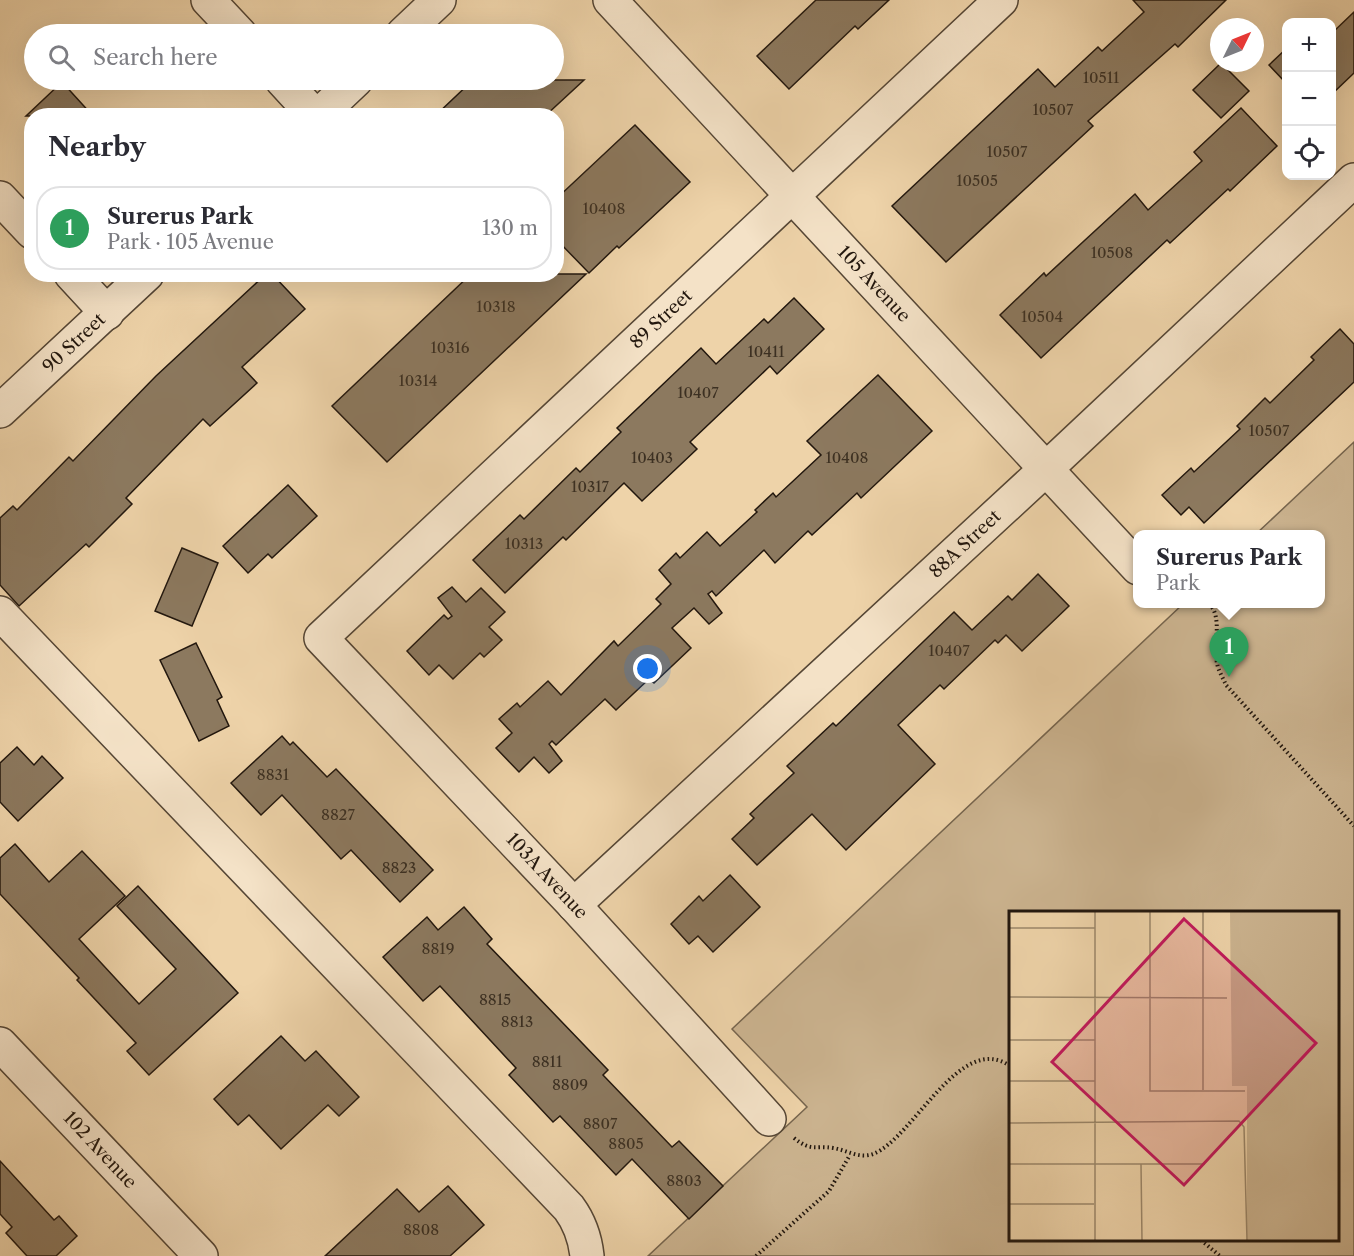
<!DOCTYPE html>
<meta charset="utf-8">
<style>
:root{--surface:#fff;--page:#f7f7f7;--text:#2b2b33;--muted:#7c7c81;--line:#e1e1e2;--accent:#0b8043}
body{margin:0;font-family:"Libre Caslon Text",serif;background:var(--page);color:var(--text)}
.controls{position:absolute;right:18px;top:18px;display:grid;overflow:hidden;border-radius:12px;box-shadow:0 6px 24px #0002}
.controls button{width:54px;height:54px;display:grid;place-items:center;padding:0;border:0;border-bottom:2px solid var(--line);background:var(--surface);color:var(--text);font:30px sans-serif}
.compass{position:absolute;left:1210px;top:18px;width:54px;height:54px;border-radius:50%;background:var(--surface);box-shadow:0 6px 24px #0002;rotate:47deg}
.you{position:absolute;left:648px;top:669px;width:21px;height:21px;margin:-15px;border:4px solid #fff;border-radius:50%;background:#1a73e8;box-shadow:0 0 0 9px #1a73e833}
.badge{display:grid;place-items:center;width:39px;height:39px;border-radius:50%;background:var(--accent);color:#fff;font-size:20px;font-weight:700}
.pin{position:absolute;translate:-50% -50px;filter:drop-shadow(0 2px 3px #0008)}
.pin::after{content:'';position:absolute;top:32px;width:21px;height:18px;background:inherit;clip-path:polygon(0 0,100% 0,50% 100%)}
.popup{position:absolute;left:1133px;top:530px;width:192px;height:78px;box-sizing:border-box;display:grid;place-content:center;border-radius:12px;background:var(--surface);filter:drop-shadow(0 2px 4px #0005);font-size:20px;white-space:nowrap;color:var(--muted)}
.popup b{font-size:22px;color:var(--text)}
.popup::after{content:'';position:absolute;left:50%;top:100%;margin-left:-12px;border:12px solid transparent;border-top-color:var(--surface)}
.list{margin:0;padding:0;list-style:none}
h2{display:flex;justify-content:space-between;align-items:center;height:78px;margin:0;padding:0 24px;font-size:26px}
h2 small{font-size:20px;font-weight:400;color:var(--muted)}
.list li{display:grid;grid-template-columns:39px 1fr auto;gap:18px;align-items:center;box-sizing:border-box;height:84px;margin:0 12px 12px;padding:0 12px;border:2px solid var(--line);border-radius:24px}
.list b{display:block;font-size:22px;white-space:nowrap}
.list p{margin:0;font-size:20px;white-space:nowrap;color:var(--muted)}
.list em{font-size:20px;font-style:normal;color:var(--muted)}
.icon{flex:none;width:33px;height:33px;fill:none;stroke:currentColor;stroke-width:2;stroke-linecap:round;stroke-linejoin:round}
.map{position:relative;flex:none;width:1354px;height:1256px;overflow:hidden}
.search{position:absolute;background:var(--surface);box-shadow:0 6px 24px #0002;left:24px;top:24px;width:540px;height:66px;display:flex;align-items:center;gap:15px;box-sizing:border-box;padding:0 21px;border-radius:33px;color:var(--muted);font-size:22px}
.panel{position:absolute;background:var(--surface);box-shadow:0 6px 24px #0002;left:24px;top:108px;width:540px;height:174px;border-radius:24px}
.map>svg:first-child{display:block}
.green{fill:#cbb38f;stroke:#76654e;stroke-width:1.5;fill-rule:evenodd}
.building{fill:#8c795f;stroke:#22170e;stroke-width:1.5}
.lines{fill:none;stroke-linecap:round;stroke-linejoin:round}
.minor-casing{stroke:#554635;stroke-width:36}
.path{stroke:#22170e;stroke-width:4;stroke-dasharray:1.5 3;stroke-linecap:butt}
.minor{stroke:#f4e2c7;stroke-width:33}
.labels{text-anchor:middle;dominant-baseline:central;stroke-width:4.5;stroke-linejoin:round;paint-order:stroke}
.number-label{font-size:15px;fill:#3c3022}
.street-label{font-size:18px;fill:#22170e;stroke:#f4e2c7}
.inset-road{fill:none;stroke:#9c886b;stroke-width:1.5}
.view{fill:#c2185b;fill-opacity:0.15;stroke:#c2185b;stroke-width:3}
.inset-edge{fill:none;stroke:#22170e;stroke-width:3}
</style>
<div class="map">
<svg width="1354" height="1256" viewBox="0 0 1354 1256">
<rect width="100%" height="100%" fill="#eed3a9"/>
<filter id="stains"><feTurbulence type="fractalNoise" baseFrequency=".00333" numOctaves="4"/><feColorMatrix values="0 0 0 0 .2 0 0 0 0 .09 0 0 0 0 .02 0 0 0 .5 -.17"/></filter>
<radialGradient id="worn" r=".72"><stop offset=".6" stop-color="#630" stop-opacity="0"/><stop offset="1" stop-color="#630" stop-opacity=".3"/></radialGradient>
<path class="green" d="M1354 442V1256H648L807 1107 732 1029 1183 604H1320V534H1256ZM1010 912H1338V1240H1010Z"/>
<g class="building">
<polygon points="816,0 889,0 858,29 855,26 789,89 757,56"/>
<polygon points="1133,0 1226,0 1178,47 1175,44 1088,121 1093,126 946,262 892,206 1038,69 1055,87 1098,47 1102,51 1144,12"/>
<polygon points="1354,12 1354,73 1332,94 1332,33"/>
<polygon points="1287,48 1287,84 1269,65"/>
<polygon points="1221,63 1249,91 1221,118 1193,90"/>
<polygon points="473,80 584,80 545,116 435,116"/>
<polygon points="62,82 93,116 26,116"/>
<polygon points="1241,108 1277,146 1230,191 1228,189 1170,243 1167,240 1041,358 1000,315 1044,273 1046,276 1135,194 1148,210 1202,161 1194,152"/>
<polygon points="635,125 690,182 619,248 617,246 589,273 556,239 556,199"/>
<polygon points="266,274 272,274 305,309 242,367 257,383 210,426 203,419 126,498 132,504 89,547 86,544 19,606 0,585 0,518 13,506 17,510 69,457 73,461 156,376"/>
<polygon points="471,274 586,274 387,462 332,406"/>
<polygon points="794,298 824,329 777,374 770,366 690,442 697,449 642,501 624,483 566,540 563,537 505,593 473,560 520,515 524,519 576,468 580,472 621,432 617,428 701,348 716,364 764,319 768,323"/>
<polygon points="1340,329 1354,344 1354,382 1204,523 1189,507 1181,515 1162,495 1191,468 1194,472 1240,429 1237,426 1265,398 1270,403 1314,360 1311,357"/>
<polygon points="878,375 932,431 861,498 857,493 812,535 808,531 775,563 764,550 716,596 712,591 708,594 722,613 709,624 694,608 672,628 691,648 654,683 649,679 616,710 605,699 556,745 552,741 549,744 562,761 549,773 534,757 519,772 496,748 512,733 499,719 517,703 520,707 548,681 561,695 614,641 618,646 661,604 656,599 671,584 659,570 676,553 680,558 707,532 720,546 757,512 755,510 773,493 776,497 821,455 807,441"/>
<polygon points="288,485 317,516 272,558 268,554 248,573 223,546"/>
<polygon points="182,548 218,563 192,626 155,611"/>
<polygon points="1038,574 1069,606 1022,651 1006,635 998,643 995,640 944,689 940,685 898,725 935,764 846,850 812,814 757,865 732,839 754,818 750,814 794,773 787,766 833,723 836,726 954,612 972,630 1008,596 1012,600"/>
<polygon points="452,587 466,602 481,588 505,612 489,627 502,640 484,657 480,653 453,679 439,665 429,675 407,651 444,615 448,619 452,616 438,598"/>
<polygon points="196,643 222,697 217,700 229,726 199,741 160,660"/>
<polygon points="282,736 290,745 293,742 327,777 336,769 433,870 400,902 351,850 341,859 282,795 261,815 231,783"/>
<polygon points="17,747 34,765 42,756 63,778 18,821 0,802 0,763"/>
<polygon points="15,844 49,882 82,851 125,896 79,939 139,1004 176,969 117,906 138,886 238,993 149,1075 127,1051 136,1043 77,980 79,978 0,894 0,858"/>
<polygon points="730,875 760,907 713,952 698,936 689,944 671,924 699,896 703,901"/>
<polygon points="464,907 492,939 487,944 608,1070 603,1075 672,1147 679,1141 723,1186 689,1219 632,1159 616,1175 560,1116 553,1122 509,1075 516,1068 440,986 423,1001 383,957 427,917 438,930"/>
<polygon points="281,1036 305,1061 316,1051 359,1097 339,1116 328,1105 281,1149 249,1115 238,1125 214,1099"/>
<polygon points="0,1161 54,1220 59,1216 77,1236 56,1256 27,1256 6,1233 12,1227 0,1214"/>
<polygon points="448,1186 484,1225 450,1256 325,1256 397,1189 419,1212"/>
</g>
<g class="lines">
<g class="minor-casing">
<g id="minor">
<polyline points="208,0 240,34"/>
<polyline points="610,0 1138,568"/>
<polyline points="403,34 439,0"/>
<polyline points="282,80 315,116"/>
<polyline points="318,116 356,80"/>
<polyline points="0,198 32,232"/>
<polyline points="71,274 107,313"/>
<polyline points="0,411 147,274"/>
<path d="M0 613 569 1208C580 1223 585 1237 587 1256"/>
<polyline points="574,905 1046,469 1354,180"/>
<polyline points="0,1044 201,1256"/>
<polyline points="769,1119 574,905 321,638 1001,0"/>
</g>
</g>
<g class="path">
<path d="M1209 604C1223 616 1213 645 1217 663 1218 670 1223 678 1226 685L1354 826"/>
<path d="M794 1138C812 1152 814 1145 833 1148 847 1150 859 1159 873 1154 914 1138 960 1031 1010 1066"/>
<polyline points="1201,1240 1220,1256"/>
<polyline points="756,1256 829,1191 850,1155"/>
</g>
<use href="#minor" class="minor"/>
</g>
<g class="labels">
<g class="number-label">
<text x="1101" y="77">10511</text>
<text x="1053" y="109">10507</text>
<text x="1007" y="151">10507</text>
<text x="977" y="180">10505</text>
<text x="604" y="208">10408</text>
<text x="1112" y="252">10508</text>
<text x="496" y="306">10318</text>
<text x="1042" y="316">10504</text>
<text x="450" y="347">10316</text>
<text x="766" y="351">10411</text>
<text x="418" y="380">10314</text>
<text x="698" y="392">10407</text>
<text x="1269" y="430">10507</text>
<text x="652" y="457">10403</text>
<text x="847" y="457">10408</text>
<text x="590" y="486">10317</text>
<text x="524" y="543">10313</text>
<text x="949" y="650">10407</text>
<text x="273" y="774">8831</text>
<text x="338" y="814">8827</text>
<text x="399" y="867">8823</text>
<text x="438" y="948">8819</text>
<text x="495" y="999">8815</text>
<text x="517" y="1021">8813</text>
<text x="547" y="1061">8811</text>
<text x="570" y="1084">8809</text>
<text x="600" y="1123">8807</text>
<text x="626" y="1143">8805</text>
<text x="684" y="1180">8803</text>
<text x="421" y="1229">8808</text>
</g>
<g class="street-label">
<text transform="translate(874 284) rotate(47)">105 Avenue</text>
<text transform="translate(661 319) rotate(-43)">89 Street</text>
<text transform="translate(74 343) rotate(-43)">90 Street</text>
<text transform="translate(965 544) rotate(-43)">88A Street</text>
<text transform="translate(547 876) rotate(47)">103A Avenue</text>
<text transform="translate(100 1150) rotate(47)">102 Avenue</text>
</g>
</g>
<g transform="translate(1009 911)">
<rect width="330" height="330" fill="#eed3a9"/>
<path d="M221 0H330V330H238V175H223Z" fill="#cbb38f"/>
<path class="inset-road" d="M86 0V330M141 0V180H236M0 17H86M0 86 218 87M0 129H86M0 170H86M194 179V0M0 212 230 210 235 216 238 330M0 253H196M132 253 133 330M0 293H85"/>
<path class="view" d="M175 8 307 132 175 274 43 151Z"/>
<rect width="330" height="330" class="inset-edge"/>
</g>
<rect width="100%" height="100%" filter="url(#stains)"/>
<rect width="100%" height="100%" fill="url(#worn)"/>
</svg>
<div class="controls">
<button>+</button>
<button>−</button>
<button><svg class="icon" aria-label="locate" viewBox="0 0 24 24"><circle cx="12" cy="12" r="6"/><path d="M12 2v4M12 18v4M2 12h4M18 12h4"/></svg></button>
</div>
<svg class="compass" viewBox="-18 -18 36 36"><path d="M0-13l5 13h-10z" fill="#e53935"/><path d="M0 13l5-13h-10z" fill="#7c7c81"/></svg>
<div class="you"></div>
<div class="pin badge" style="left:1229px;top:677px;background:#2e9e5b">1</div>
<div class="popup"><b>Surerus Park</b>Park</div>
<div class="search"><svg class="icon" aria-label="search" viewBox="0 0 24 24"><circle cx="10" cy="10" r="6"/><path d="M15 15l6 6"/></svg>Search here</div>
<section class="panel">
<h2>Nearby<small></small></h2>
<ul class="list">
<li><span class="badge" style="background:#2e9e5b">1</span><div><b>Surerus Park</b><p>Park · 105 Avenue</p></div><em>130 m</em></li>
</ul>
</section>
</div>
